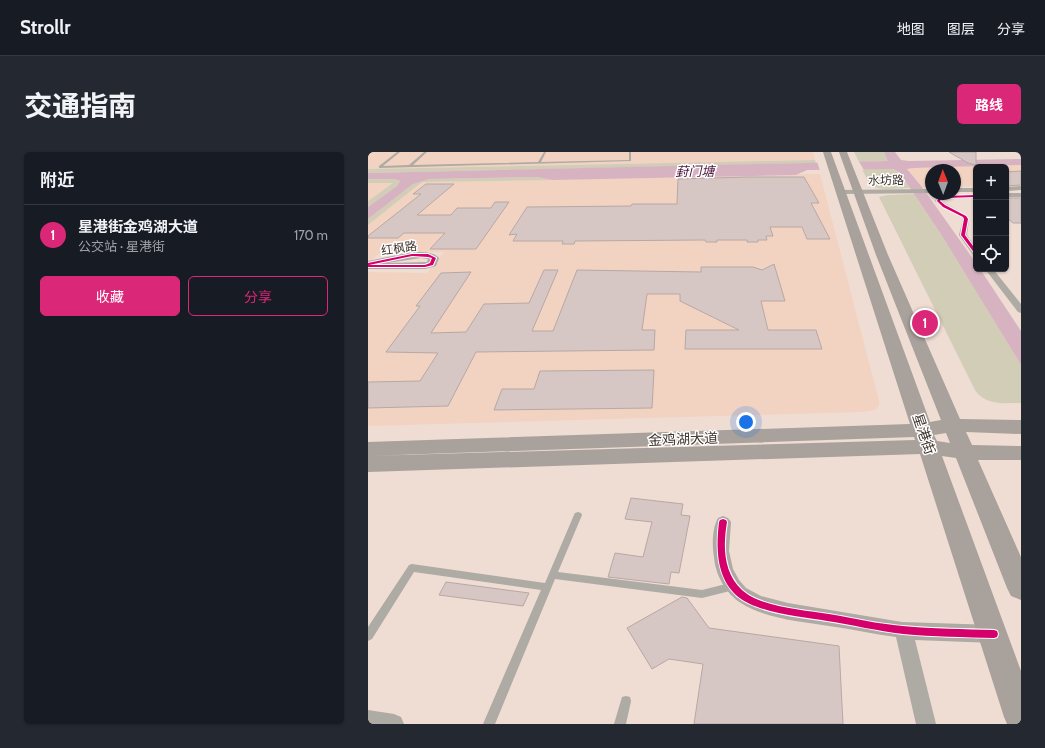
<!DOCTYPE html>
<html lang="zh">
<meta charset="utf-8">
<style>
:root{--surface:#171b24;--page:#242831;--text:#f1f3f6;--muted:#9ea1a6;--line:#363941;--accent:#db2777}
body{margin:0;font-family:Cabin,"Noto Sans SC",sans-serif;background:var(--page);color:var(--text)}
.controls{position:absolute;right:12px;top:12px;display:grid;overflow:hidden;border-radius:6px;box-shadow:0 1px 3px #0004}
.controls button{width:36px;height:36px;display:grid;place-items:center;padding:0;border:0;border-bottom:1px solid var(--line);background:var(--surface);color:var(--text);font:20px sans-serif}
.compass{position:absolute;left:557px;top:12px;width:36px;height:36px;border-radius:50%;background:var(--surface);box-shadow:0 1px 3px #0004;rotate:359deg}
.you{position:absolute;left:378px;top:270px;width:14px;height:14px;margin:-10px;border:3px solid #fff;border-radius:50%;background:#1a73e8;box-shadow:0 0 0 6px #1a73e833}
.badge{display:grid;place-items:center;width:26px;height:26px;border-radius:50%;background:var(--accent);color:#fff;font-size:13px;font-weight:700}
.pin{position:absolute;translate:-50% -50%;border:2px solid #fff;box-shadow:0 1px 4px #0006}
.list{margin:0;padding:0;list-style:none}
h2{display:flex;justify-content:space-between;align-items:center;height:52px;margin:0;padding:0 16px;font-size:17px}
h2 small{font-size:13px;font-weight:400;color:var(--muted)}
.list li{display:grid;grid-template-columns:26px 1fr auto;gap:12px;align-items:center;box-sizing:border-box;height:60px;padding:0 16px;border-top:1px solid var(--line)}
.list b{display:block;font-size:15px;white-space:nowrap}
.list p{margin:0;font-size:13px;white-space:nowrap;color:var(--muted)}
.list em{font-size:13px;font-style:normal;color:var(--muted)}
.actions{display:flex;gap:8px;padding:12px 16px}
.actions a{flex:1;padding:9px 0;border:1px solid var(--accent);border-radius:6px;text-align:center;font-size:14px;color:var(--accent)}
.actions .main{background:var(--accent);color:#fff}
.icon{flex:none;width:22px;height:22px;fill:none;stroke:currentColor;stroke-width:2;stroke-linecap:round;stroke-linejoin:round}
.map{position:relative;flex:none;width:653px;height:572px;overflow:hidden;border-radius:6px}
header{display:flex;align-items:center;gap:24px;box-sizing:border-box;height:56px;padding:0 20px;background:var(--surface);border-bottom:1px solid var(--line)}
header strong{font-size:19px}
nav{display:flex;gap:22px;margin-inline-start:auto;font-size:14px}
.intro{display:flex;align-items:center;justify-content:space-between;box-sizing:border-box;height:96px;padding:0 24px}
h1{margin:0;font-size:28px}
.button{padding:10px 18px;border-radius:6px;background:var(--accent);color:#fff;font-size:14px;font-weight:700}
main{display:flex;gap:24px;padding:0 24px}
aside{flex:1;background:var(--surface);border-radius:6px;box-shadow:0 1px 3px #0004}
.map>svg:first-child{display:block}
.built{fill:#f2d3c2}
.green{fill:#d2cdb7}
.water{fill:#d7b3c2}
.pier{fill:#efdcd3}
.building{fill:#d7c7c4;stroke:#b7a8a4}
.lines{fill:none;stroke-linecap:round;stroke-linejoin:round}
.service{fill:#aeaaa4;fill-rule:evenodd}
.minor{fill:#aeaaa4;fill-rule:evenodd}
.tertiary{fill:#aeaaa4;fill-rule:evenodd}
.primary{fill:#a9a19b;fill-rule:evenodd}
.cycleway-casing{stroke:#fff;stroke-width:2}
.cycleway{fill:#d6006c;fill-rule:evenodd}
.labels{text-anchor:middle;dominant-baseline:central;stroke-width:3;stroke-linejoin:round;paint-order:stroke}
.far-street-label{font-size:12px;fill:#3f322b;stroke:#fff}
.far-water-label{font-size:13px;font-style:italic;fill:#4a1539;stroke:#fff}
.street-label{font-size:14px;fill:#3f322b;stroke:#fff}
</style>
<header>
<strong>Strollr</strong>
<nav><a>地图</a><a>图层</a><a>分享</a></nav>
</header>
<div class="intro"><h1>交通指南</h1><a class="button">路线</a></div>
<main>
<aside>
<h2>附近<small></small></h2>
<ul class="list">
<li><span class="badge">1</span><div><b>星港街金鸡湖大道</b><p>公交站 · 星港街</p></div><em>170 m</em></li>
</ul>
<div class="actions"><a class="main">收藏</a><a>分享</a></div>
</aside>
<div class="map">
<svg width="653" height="572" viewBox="0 0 653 572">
<rect width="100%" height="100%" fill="#efdcd3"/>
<g class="built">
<polygon points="0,0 445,0 447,8 0,17"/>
<polygon points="653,13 653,33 638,33 638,15 608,15 608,34 587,35 587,18 563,18 563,35 554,35 539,17 545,16"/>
<polygon points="431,22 452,22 511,249 511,253 507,258 494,260 0,274 0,120 59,121 76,100 13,100 3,109 0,109 0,73 54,30 428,23"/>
<polygon points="0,31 25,31 0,49"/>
</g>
<g class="green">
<polygon points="486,0 516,0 521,9 491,10"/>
<polygon points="447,8 448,11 0,21 0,17"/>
<path d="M519 16C531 17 535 26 542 36 529 36 513 40 502 33L494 17Z"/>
<polygon points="169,25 184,28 54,30 0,73 0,67 45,32 55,27"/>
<polygon points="0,27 27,27 32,29 29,34 0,55 0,49 25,31 0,31"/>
<path d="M546 42 574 84 653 213V251C636 251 618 254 607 238L511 45 520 43Z"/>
</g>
<polygon class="water" points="516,0 527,0 533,8 541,9 653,7 653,13 545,16 539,17 554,35 608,111 608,117 612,117 653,179 653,213 574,84 532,21 525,17 439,18 428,23 184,28 169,25 61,27 45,32 0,67 0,55 29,34 32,29 27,27 0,27 0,21 520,9"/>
<polygon class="pier" points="490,8 496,18 452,19 449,9"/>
<g class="building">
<polygon points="581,0 608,0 608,13 600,11"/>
<polygon points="653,19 653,33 638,34 638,20"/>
<polygon points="380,25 436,25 451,51 443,51 462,87 439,87 434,75 402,75 405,84 398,84 399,88 390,88 390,90 379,90 379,88 349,88 349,90 338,90 337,88 207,89 206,92 194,92 195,89 145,89 149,82 141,83 159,55 263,54 264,52 309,52 310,27"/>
<polygon points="58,32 86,32 49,63 83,63 89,56 123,56 127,50 141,50 108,97 62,97 77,81 36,81 30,86 0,86 0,84 53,42 45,42"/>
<polygon points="638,46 653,46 653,71 645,71 638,65"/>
<polygon points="406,112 417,149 393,149 400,178 448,178 454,197 317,197 318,178 371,178 312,149 312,142 279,142 274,178 287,178 286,198 108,200 80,254 0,256 0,230 52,229 70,201 18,200 52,154 48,154 73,121 103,120 63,181 98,180 116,152 161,151 176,118 190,118 164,179 185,179 209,118 333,120 333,115 385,115 394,118"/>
<polygon points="286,218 284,256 126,258 134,237 166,237 172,219"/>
<polygon points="263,346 315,352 313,363 322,364 311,421 303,420 301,432 240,425 247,401 275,405 284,370 257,367"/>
<polygon points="78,430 161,441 155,454 71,443"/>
<polygon points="314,445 319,446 341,476 471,494 475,572 326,572 335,512 301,507 284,517 259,476"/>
</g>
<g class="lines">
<g class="service">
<polygon points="29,0 32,0 15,14 41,13 56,0 59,0 45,13 170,10 176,0 178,0 173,10 261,8 261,0 263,0 263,9 11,16 11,14"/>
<polygon points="210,360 213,361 214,363 190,420 334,438 366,430 369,431 371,434 369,437 366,438 334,446 187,427 127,572 115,572 173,438 46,420 4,487 0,489 0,475 41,413 44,412 177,431 206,363 207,361"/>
<polygon points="258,544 262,545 263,549 258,572 246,572 254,545"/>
</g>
<g class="minor">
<rect x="638" y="41" width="15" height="4"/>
<polygon points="608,42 608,46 577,47 573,49 598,63 601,67 599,83 608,96 608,103 605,103 591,83 595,67 593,65 574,55 567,49 570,45"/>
<polygon points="617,117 625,117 653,152 653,161 650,160"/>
<path d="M355 364 360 366 363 370 361 399 365 417 371 428 378 436 393 444 420 451 534 470 626 473 633 476 635 482 633 488 626 491 547 488 568 572H548L528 485C505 482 483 477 461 474 432 469 398 467 373 451 358 442 347 422 346 405 344 393 344 377 350 366Z"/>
<polygon points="0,558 26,562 33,565 36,572 0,572"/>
</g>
<g class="tertiary">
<polygon points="653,34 653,38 638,39 638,35"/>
<rect x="587" y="36" width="21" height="4"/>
<polygon points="563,37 563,41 473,42 469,40 473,38"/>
<path d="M44 100C53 100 65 99 71 106L68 114 57 117H0V109ZM53 106 60 107 59 110 19 111Z"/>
</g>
<path class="primary" d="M455 0H463L562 270 573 268 508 103 471 0H479L520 103 592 267 653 268V282L598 280 604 293 653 294V308H610L653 405V448L643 444 639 436 588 306 574 304 653 519V572H639L636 565 552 302 0 320V304L547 288 546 285 0 304V290L542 272ZM578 281 582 291 569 289 566 283Z"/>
<g class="cycleway-casing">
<g id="cycleway">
<polygon points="608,43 608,45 577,46 573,47 572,49 577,53 598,64 600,67 597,83 608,98 608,102 607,102 593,83 596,67 595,65 575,55 569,49 571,45 577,44"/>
<path d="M44 102H60L68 106 65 113 57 115H0V111ZM44 104 60 105 64 106 62 111 57 113H1Z"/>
<path d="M355 367 358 368 359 370C355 394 355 420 374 438 392 455 436 458 461 462 485 466 510 472 535 474 565 477 596 477 626 478L629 479 630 482 629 485 626 486C596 485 565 485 535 482 509 479 485 473 459 469 434 465 389 461 369 444 348 425 348 396 351 370L352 368Z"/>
</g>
</g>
<use href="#cycleway" class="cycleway"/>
</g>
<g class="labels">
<g class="far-street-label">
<text transform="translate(518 28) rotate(-1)">水坊路</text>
<text transform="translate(31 96) rotate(-8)">红枫路</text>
</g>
<g class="far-water-label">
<text transform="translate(327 19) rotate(-1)">葑门塘</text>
</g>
<g class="street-label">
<text transform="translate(556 282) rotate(71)">星港街</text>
<text transform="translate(315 287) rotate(-2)">金鸡湖大道</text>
</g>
</g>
</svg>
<div class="controls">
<button>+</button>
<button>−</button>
<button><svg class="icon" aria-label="locate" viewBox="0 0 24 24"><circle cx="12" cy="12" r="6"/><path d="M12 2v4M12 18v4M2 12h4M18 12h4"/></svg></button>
</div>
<svg class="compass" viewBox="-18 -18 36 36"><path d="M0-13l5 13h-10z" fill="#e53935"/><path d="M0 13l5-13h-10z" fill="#9ea1a6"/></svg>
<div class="you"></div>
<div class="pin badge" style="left:557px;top:171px">1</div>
</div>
</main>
